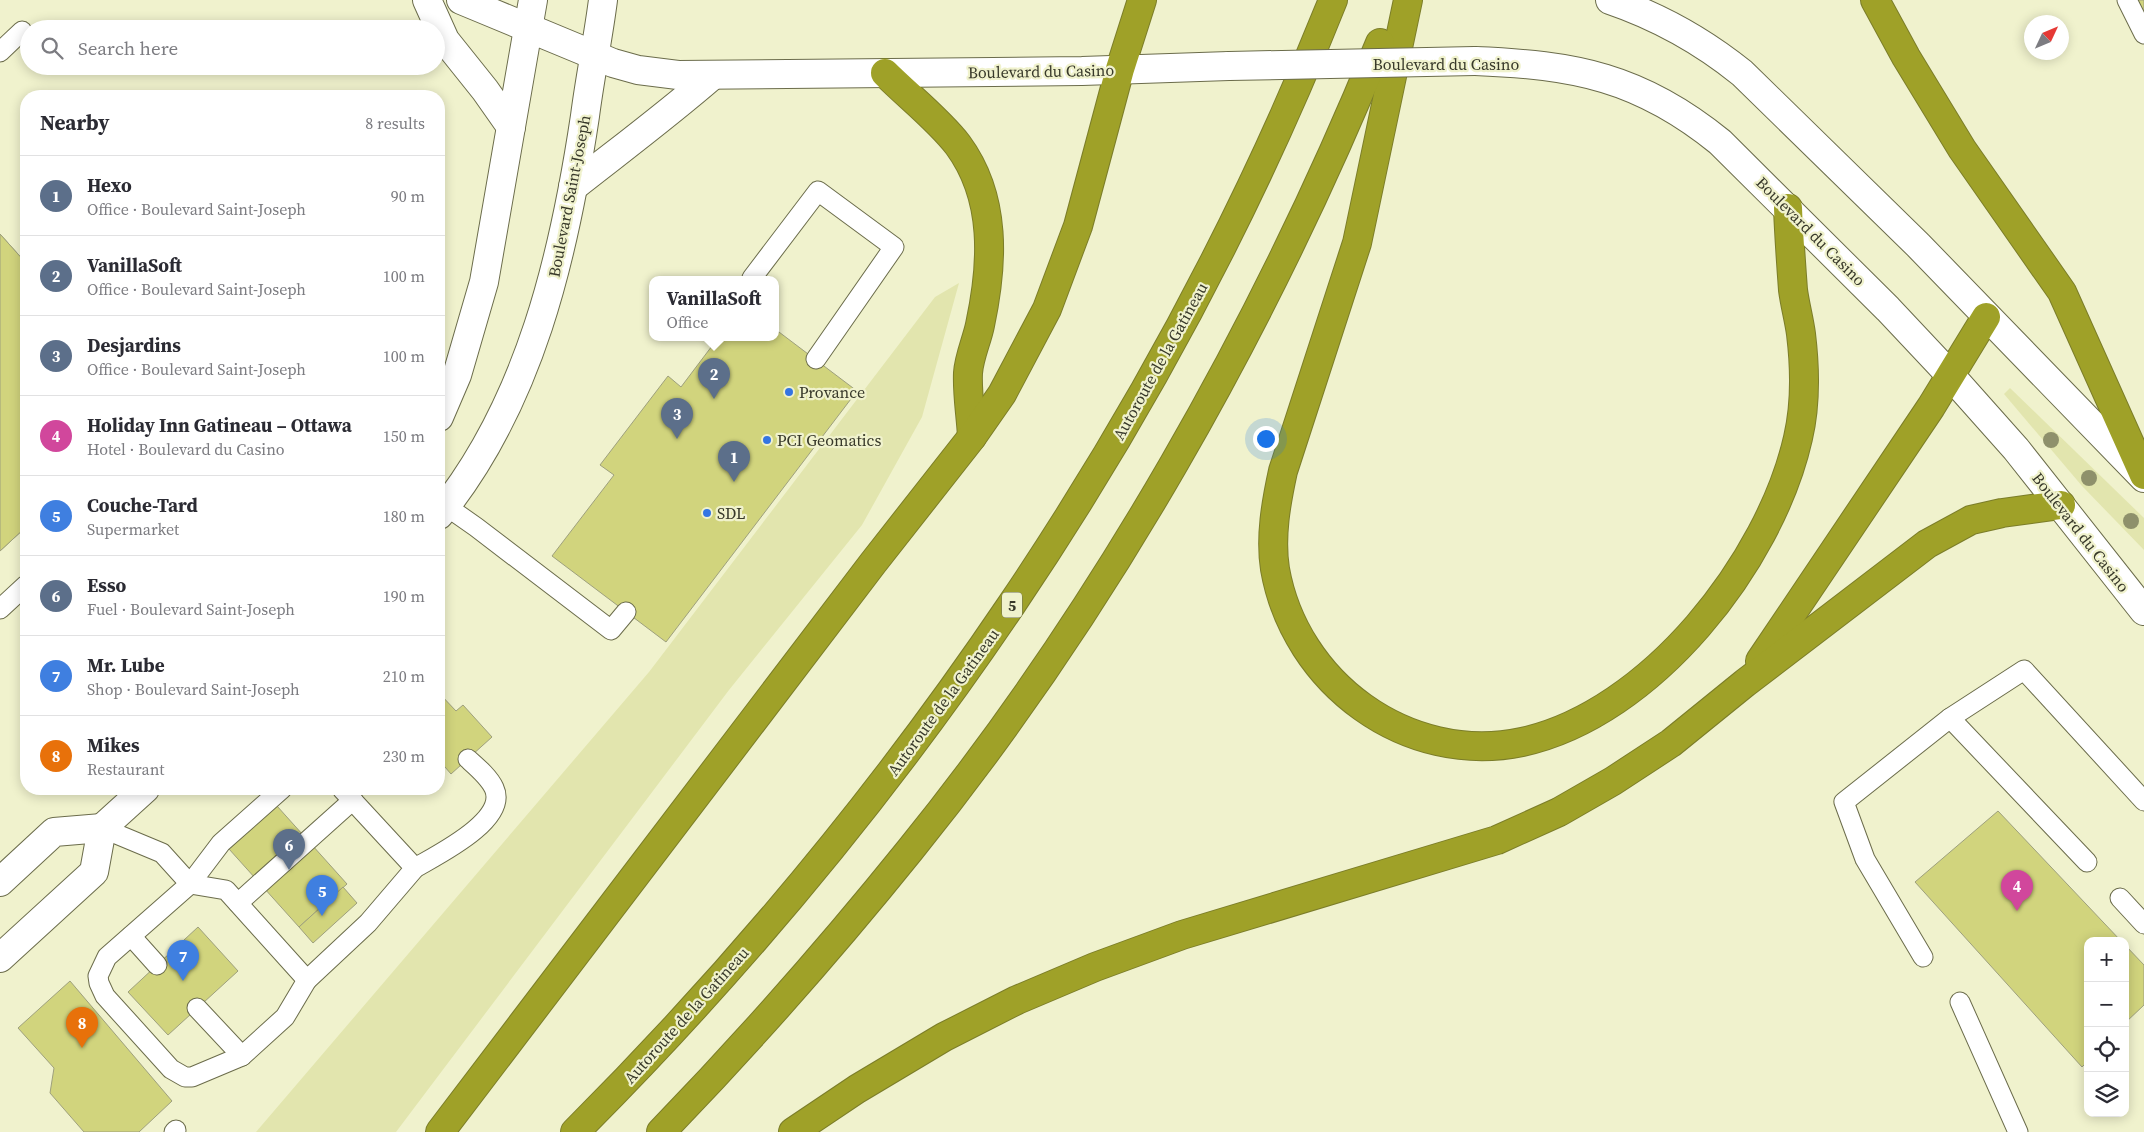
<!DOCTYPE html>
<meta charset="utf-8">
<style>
:root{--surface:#fff;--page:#f7f7f7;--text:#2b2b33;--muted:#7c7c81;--line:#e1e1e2;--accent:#3475e3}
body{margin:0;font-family:"Source Serif 4",serif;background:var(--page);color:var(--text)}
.controls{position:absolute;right:15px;bottom:15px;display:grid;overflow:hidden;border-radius:10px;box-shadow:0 2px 12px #0003}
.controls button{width:45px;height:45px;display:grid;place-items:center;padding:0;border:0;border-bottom:1px solid var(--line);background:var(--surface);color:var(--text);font:25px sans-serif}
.compass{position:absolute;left:2024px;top:15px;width:45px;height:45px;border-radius:50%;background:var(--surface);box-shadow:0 2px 12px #0003;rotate:46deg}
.you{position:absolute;left:1265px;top:438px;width:18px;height:18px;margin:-12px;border:4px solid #fff;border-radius:50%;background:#1a73e8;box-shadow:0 0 0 8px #1a73e833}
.badge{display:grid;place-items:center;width:32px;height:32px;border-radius:50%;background:var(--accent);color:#fff;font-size:16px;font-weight:700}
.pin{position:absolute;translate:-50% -41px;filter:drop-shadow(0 1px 2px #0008)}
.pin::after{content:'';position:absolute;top:26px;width:18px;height:15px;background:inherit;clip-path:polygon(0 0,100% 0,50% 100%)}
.popup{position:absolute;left:649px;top:276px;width:130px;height:65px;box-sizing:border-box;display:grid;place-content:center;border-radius:10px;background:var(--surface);filter:drop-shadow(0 1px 4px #0005);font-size:16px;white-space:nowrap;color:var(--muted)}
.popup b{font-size:19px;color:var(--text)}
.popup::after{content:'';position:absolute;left:50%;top:100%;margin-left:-10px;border:10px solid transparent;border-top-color:var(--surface)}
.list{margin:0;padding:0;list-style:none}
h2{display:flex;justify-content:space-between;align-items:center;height:65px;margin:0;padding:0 20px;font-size:21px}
h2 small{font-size:16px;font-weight:400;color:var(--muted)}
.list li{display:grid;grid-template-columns:32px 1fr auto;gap:15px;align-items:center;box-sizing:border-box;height:80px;padding:0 20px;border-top:1px solid var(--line)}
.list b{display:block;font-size:19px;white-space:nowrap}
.list p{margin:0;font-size:16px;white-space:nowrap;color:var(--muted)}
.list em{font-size:16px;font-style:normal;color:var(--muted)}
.icon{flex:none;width:28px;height:28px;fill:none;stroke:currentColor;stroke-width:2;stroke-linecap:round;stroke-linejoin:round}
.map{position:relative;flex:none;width:2144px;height:1132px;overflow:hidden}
.search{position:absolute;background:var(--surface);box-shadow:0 2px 12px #0003;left:20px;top:20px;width:425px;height:55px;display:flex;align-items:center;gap:12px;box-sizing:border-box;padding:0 18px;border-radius:28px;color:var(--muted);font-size:19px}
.panel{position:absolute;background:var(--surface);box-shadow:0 2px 12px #0003;left:20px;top:90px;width:425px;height:705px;border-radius:20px}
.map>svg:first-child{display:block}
.green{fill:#e2e5ae}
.building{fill:#d1d47d;stroke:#9ea07d}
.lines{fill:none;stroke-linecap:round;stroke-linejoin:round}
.lane-casing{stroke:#6b6c4b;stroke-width:21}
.secondary-casing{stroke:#6b6c4b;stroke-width:30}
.highway-casing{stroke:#7b7d29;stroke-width:30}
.lane{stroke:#fff;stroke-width:19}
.secondary{stroke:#fff;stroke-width:28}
.highway{stroke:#9fa128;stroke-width:28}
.secondary-bridge-casing{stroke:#6b6c4b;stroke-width:30;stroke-linecap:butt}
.secondary-bridge{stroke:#fff;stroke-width:28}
.tree{fill:#8e906b}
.poi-dot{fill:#3475e3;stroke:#f0f2cd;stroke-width:2}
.labels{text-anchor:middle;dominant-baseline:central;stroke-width:4.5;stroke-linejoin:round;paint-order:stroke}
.shield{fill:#f0f2cd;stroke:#6f705b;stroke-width:1}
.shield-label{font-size:15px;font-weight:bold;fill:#38392a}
.street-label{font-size:16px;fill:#38392a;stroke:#f0f2cd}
.poi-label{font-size:16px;fill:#38392a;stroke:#f0f2cd;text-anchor:start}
</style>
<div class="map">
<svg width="2144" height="1132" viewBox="0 0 2144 1132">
<rect width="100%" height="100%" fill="#f0f2cd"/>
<g class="green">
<polygon points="959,283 922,417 862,525 729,690 396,1132 256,1132 649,672 935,297"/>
<polygon points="2010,388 2144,518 2144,550 2082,486 2004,394"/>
</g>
<g class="building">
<polygon points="2134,0 2144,0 2144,21"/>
<polygon points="0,234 26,263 26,527 0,551"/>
<polygon points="0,234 26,263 26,527 0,551"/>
<polygon points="775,329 857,391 666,642 552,556 614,475 600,465 668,376 681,387 718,338 775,338"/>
<polygon points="439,693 456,711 463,705 492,737 451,774 439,760"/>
<polygon points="277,806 347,884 299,927 229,849"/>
<polygon points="1998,811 2121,941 2088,941 2088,1061 2082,1067 1915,882"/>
<polygon points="343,887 357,903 313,943 299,927"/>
<polygon points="198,927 238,971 168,1035 128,992"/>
<polygon points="2125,945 2144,965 2144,1005 2125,1023"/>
<polygon points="70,981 172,1101 139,1132 84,1132 50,1093 54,1068 18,1028"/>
</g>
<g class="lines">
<g class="lane-casing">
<g id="lane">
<polyline points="2127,0 2144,34"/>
<polyline points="0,52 22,31"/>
<polyline points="752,278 818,191 894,247 816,359"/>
<polyline points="446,506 476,527 611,630 626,612"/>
<polyline points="0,609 26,585"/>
<polyline points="1950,718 2087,862"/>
<polyline points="282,789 221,843 190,884 107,957 98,976 99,983 105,996 171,1069 185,1077 192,1077 242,1056 285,1017 307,980"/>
<polyline points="102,828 162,853 190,884 226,890 307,980 368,923 415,868 342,789"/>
<path d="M415 868C437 855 509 820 494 788 489 777 477 767 468 759"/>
<polyline points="2120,898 2144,924"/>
<polyline points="238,903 353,800"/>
<polyline points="131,936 157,965"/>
<polyline points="1923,957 1865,859 1844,802 1950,718 2024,670 2144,801"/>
<polyline points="1960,1002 2018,1132"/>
<polyline points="197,1008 242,1056"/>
<polyline points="174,1132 176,1130"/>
</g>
</g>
<g class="secondary-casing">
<g id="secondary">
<polyline points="427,0 445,40 485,90 511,127"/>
<polyline points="461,0 613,63 638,70 678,75 1082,71 1229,66"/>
<path d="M1610 0C1660 17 1701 40 1742 73L1918 245 2144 478"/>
<path d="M1475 61C1575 65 1640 77 1720 142L1888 309 1951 376 2016 449 2144 611"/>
<path d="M573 187C620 150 667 115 712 76"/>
<polyline points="439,417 457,375 484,282 533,0"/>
<path d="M439 515C530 403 564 256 585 116 590 77 598 39 603 0"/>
<polyline points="0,882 54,832 102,828"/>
<polyline points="0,958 94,872 102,828 145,789"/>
</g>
</g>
<g class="highway-casing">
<g id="highway">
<path d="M1408 0 1357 243 1283 471C1276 503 1270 537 1275 569 1295 683 1407 766 1522 742 1651 714 1770 562 1798 438 1806 404 1805 367 1801 334 1799 319 1795 305 1793 290 1791 263 1789 235 1788 208"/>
<polyline points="1875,0 1906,57 1962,149 2062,292 2144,475"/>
<path d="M885 73C908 96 939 120 958 145 997 198 993 264 980 325 977 340 969 357 968 373 967 394 971 416 972 437"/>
<polyline points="1760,661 1931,407 1986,317"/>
<polyline points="440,1132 873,563 972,437 1002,394 1047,309 1078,226 1120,69 1142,0"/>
<path d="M575 1132C899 808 1163 426 1333 0"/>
<path d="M661 1132C748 1042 831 948 910 850 1103 612 1264 327 1380 43"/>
<polyline points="793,1132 857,1089 944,1037 1017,1000 1095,967 1182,935 1497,840 1559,812 1613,781 1671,743 1745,683 1927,544 1971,520 2002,513 2061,505"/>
</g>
</g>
<use href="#lane" class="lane"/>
<use href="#secondary" class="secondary"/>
<use href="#highway" class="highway"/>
<g class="secondary-bridge-casing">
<polyline id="secondary-bridge" points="1229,66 1475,61"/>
</g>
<use href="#secondary-bridge" class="secondary-bridge"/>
</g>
<g class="tree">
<circle cx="2051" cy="440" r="8"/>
<circle cx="2089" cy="478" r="8"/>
<circle cx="2131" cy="521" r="8"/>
</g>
<g class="poi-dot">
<circle cx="789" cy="392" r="5"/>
<circle cx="767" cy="440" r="5"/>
<circle cx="707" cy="513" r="5"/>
</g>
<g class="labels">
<rect class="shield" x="1002" y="592.5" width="20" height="25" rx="4"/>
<g class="shield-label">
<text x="1012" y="605">5</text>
</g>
<g class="street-label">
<text x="1446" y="64">Boulevard du Casino</text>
<text transform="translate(1041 71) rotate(-1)">Boulevard du Casino</text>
<text transform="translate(569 196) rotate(-79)">Boulevard Saint-Joseph</text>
<text transform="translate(1811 231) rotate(45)">Boulevard du Casino</text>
<text transform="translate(1160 361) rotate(-61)">Autoroute de la Gatineau</text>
<text transform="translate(2081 532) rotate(52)">Boulevard du Casino</text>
<text transform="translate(943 702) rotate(-54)">Autoroute de la Gatineau</text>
<text transform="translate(686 1015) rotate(-48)">Autoroute de la Gatineau</text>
</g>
<g class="poi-label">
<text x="799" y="392">Provance</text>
<text x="777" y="440">PCI Geomatics</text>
<text x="717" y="513">SDL</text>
</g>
</g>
</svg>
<div class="controls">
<button>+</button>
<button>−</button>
<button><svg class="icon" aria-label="locate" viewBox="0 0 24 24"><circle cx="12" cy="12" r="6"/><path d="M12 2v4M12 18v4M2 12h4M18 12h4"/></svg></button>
<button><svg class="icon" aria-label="layers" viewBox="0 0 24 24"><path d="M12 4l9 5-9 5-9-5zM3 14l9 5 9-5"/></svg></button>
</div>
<svg class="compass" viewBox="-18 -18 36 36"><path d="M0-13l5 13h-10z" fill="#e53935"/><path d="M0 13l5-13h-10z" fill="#7c7c81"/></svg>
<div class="you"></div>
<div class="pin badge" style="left:734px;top:482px;background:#5c6f8a">1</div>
<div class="pin badge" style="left:714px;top:399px;background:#5c6f8a">2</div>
<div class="popup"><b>VanillaSoft</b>Office</div>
<div class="pin badge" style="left:677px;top:439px;background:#5c6f8a">3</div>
<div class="pin badge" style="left:2017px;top:911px;background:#d1479c">4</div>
<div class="pin badge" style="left:322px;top:916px;background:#3f7fe0">5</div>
<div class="pin badge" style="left:289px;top:870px;background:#5c6f8a">6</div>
<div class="pin badge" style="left:183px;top:981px;background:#3f7fe0">7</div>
<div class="pin badge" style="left:82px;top:1048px;background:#e8710a">8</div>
<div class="search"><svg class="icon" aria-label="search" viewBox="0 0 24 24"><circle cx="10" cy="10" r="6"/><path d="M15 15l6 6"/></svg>Search here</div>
<section class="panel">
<h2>Nearby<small>8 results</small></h2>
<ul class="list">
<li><span class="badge" style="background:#5c6f8a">1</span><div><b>Hexo</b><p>Office · Boulevard Saint-Joseph</p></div><em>90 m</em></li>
<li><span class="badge" style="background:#5c6f8a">2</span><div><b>VanillaSoft</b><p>Office · Boulevard Saint-Joseph</p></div><em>100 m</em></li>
<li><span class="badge" style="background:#5c6f8a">3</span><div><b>Desjardins</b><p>Office · Boulevard Saint-Joseph</p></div><em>100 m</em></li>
<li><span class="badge" style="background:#d1479c">4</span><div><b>Holiday Inn Gatineau – Ottawa</b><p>Hotel · Boulevard du Casino</p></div><em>150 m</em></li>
<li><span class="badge" style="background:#3f7fe0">5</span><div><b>Couche-Tard</b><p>Supermarket</p></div><em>180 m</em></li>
<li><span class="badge" style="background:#5c6f8a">6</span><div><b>Esso</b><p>Fuel · Boulevard Saint-Joseph</p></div><em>190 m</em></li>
<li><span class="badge" style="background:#3f7fe0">7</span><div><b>Mr. Lube</b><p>Shop · Boulevard Saint-Joseph</p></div><em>210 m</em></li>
<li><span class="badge" style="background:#e8710a">8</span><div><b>Mikes</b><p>Restaurant</p></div><em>230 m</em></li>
</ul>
</section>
</div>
